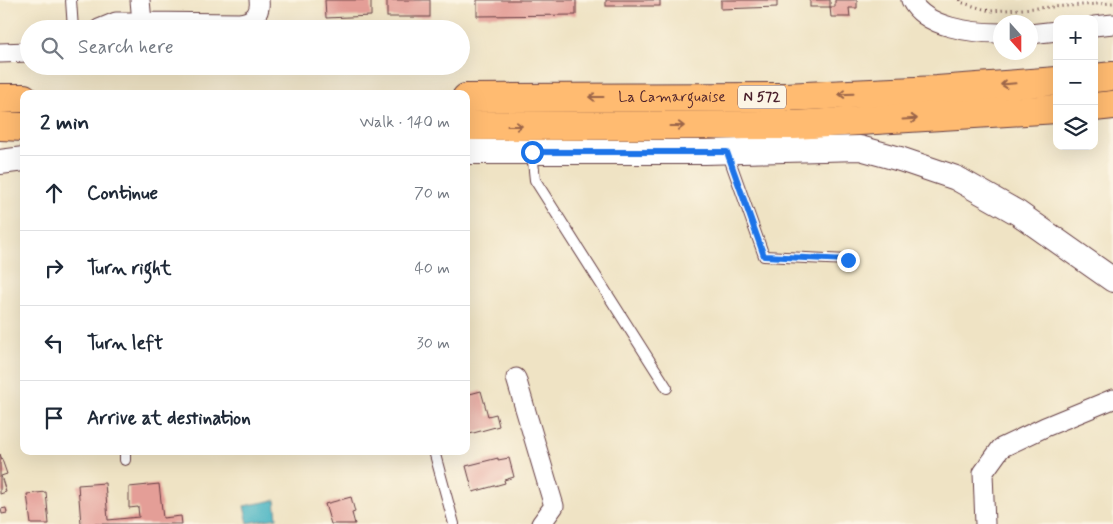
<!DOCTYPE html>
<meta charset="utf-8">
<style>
:root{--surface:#fff;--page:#f6f6f7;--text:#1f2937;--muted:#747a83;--line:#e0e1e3}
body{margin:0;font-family:Mynerve,sans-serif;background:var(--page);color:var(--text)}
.controls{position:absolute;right:15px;top:15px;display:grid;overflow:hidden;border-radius:10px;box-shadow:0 5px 20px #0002}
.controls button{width:45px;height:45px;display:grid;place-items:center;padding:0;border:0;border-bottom:1px solid var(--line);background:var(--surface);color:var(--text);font:25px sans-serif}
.compass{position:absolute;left:993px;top:15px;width:45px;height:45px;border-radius:50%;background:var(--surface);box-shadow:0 5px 20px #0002;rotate:159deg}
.stop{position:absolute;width:15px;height:15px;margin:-11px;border:4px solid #1a73e8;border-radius:50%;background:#fff}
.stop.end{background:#1a73e8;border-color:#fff;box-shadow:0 1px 5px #0008}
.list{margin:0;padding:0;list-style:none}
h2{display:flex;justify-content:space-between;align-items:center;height:65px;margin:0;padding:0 20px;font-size:21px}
h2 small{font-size:16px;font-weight:400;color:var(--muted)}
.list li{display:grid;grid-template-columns:32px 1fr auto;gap:15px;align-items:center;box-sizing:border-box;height:75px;padding:0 20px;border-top:1px solid var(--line)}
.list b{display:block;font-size:19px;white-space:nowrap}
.list em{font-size:16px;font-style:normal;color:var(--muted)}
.icon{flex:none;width:28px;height:28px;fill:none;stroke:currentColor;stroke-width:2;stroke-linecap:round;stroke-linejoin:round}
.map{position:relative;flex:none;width:1113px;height:524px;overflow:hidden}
.search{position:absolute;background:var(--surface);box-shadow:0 5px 20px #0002;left:20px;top:20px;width:450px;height:55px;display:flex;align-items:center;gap:12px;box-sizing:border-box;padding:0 18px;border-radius:28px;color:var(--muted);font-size:19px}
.panel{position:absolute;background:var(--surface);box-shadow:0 5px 20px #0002;left:20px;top:90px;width:450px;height:365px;border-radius:10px}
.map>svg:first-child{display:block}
.water{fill:#47b4c2;stroke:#486a76}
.building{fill:#e49e97}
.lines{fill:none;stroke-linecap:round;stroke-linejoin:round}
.service-casing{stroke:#633c42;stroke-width:12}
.minor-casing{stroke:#633c42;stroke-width:21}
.tertiary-casing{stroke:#633c42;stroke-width:26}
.trunk-casing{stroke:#633c42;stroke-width:30}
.path{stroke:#633c42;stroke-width:3;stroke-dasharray:1 4;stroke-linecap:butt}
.service{stroke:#fff;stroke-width:10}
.minor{stroke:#fff;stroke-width:19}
.tertiary{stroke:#fff;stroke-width:24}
.trunk{stroke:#ffbb71;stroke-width:28}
.oneway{stroke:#9b654a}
.route{stroke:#1a73e8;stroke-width:6}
.labels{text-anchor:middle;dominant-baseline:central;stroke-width:4.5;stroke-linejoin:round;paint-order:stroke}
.shield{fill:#fcf5e5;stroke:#7f5f63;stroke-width:1}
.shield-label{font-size:14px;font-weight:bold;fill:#4a1f2b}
.street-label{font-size:15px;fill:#4a1f2b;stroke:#fcf5e5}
</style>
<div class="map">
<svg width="1113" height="524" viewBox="0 0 1113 524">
<rect width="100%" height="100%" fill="#fcf5e5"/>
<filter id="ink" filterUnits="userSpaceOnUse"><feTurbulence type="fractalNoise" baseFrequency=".02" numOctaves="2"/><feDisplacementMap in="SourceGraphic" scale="10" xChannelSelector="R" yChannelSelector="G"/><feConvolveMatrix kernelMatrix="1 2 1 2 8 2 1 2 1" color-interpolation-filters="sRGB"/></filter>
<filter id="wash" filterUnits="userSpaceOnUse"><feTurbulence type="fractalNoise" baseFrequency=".0096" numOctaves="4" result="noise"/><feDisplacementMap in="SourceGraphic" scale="20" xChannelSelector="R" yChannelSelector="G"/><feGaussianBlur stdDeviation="1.12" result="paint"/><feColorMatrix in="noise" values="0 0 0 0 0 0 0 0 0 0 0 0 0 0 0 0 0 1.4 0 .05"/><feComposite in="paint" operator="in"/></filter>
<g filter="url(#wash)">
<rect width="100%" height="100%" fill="#efe3c4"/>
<polygon class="water" points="275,500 277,518 248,523 244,506"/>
<g id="blocks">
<g class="building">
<polygon points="325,0 371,0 371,16 326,18"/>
<rect x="387" y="0" width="43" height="17"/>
<polygon points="477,0 576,0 576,15 477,16"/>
<rect x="606" y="0" width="54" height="6"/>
<polygon points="721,0 777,0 777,7 721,9"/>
<rect x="810" y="0" width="20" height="7"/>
<polygon points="835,0 857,0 857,8 849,8 850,17 831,17 830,7 835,7"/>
<polygon points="481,391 488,416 496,414 499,426 466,435 466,395"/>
<polygon points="0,454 7,474 1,476 6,492 0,494"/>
<polygon points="498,458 498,460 509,458 514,477 504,480 505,483 473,492 466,466"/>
<polygon points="105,483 108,520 139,517 138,507 129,508 129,487 159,484 163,518 181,516 182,524 81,524 78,485"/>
<polygon points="46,492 49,524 31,524 27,494"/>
<polygon points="351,497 355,512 352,513 355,524 331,524 325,504"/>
<polygon points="6,508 7,513 2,514 1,509"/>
</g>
</g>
</g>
<g filter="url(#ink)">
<use href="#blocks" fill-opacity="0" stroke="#633c42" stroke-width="1"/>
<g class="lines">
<g class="service-casing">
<g id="service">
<polyline points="71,0 73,29"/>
<polyline points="532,152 535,180 667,388"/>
<polyline points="727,152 764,256 848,260"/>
<polyline points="125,451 125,460"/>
<polyline points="434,451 454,524"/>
</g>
</g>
<g class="minor-casing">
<g id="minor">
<path d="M140 0 142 22 240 23C253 21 261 14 259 0"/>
<path d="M911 0C925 28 973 33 1000 33"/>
<polyline points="1094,26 1113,24"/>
<polyline points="99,29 116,22 142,22"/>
<polyline points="1030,34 1057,31"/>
<polyline points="0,53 29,52"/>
<polyline points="516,378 554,506 541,524"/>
<polyline points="985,524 983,473 1001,448 1045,427 1113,399"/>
</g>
</g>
<g class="tertiary-casing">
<g id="tertiary">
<polyline points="466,152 705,152 860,148 900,159 956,178 1018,213 1113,280"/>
<polyline points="0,162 24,159"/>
</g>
</g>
<g class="trunk-casing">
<g id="trunk">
<polyline points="1094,78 1113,76"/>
<polyline points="0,98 24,98"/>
<path id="s1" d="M466 98 784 97 937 90 1057 81"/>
<polyline points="1094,107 1113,105"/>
<polyline points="0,126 24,127"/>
<polyline points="466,126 794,125 1057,109"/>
</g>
</g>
<polyline class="path" points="960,0 960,2 990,11 1113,3"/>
<use href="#service" class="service"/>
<use href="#minor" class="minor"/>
<use href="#tertiary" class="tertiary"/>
<use href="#trunk" class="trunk"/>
</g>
<defs><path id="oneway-shaft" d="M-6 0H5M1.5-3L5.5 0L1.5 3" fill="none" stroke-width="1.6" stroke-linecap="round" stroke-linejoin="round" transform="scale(1.25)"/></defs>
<g class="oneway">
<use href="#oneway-shaft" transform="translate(1008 84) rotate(175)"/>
<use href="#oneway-shaft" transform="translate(846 94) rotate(178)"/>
<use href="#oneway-shaft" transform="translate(596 97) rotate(180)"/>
<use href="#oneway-shaft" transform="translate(910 119) rotate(-3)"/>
<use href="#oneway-shaft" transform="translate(515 126)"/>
<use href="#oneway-shaft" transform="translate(677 126)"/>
</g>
</g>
<g class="lines" filter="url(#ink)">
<polyline class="route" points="532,152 727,152 764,256 848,260"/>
</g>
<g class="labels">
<rect class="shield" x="738" y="85.5" width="48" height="23" rx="4"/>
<g class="shield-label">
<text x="762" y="97">N 572</text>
</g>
<g class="street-label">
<text stroke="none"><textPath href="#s1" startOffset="206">La Camarguaise</textPath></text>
</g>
</g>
</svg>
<div class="controls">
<button>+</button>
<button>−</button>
<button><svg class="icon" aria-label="layers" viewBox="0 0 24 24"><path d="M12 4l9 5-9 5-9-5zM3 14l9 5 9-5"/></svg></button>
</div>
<svg class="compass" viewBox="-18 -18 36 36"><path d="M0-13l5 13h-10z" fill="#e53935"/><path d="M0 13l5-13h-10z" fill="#747a83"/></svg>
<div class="stop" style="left:532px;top:152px"></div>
<div class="stop end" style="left:848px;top:260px"></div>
<div class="search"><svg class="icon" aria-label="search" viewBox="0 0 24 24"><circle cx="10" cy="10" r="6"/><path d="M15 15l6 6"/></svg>Search here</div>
<section class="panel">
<h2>2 min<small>Walk · 140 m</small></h2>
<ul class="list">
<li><svg class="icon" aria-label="ahead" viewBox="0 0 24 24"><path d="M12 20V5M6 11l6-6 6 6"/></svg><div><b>Continue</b></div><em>70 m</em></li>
<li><svg class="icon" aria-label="right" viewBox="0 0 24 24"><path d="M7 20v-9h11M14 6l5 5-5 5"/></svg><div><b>Turn right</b></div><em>40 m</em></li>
<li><svg class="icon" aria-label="left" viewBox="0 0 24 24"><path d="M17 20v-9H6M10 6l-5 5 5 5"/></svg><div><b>Turn left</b></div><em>30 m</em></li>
<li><svg class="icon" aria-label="arrive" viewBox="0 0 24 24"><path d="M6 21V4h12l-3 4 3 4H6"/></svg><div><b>Arrive at destination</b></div></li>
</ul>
</section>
</div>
